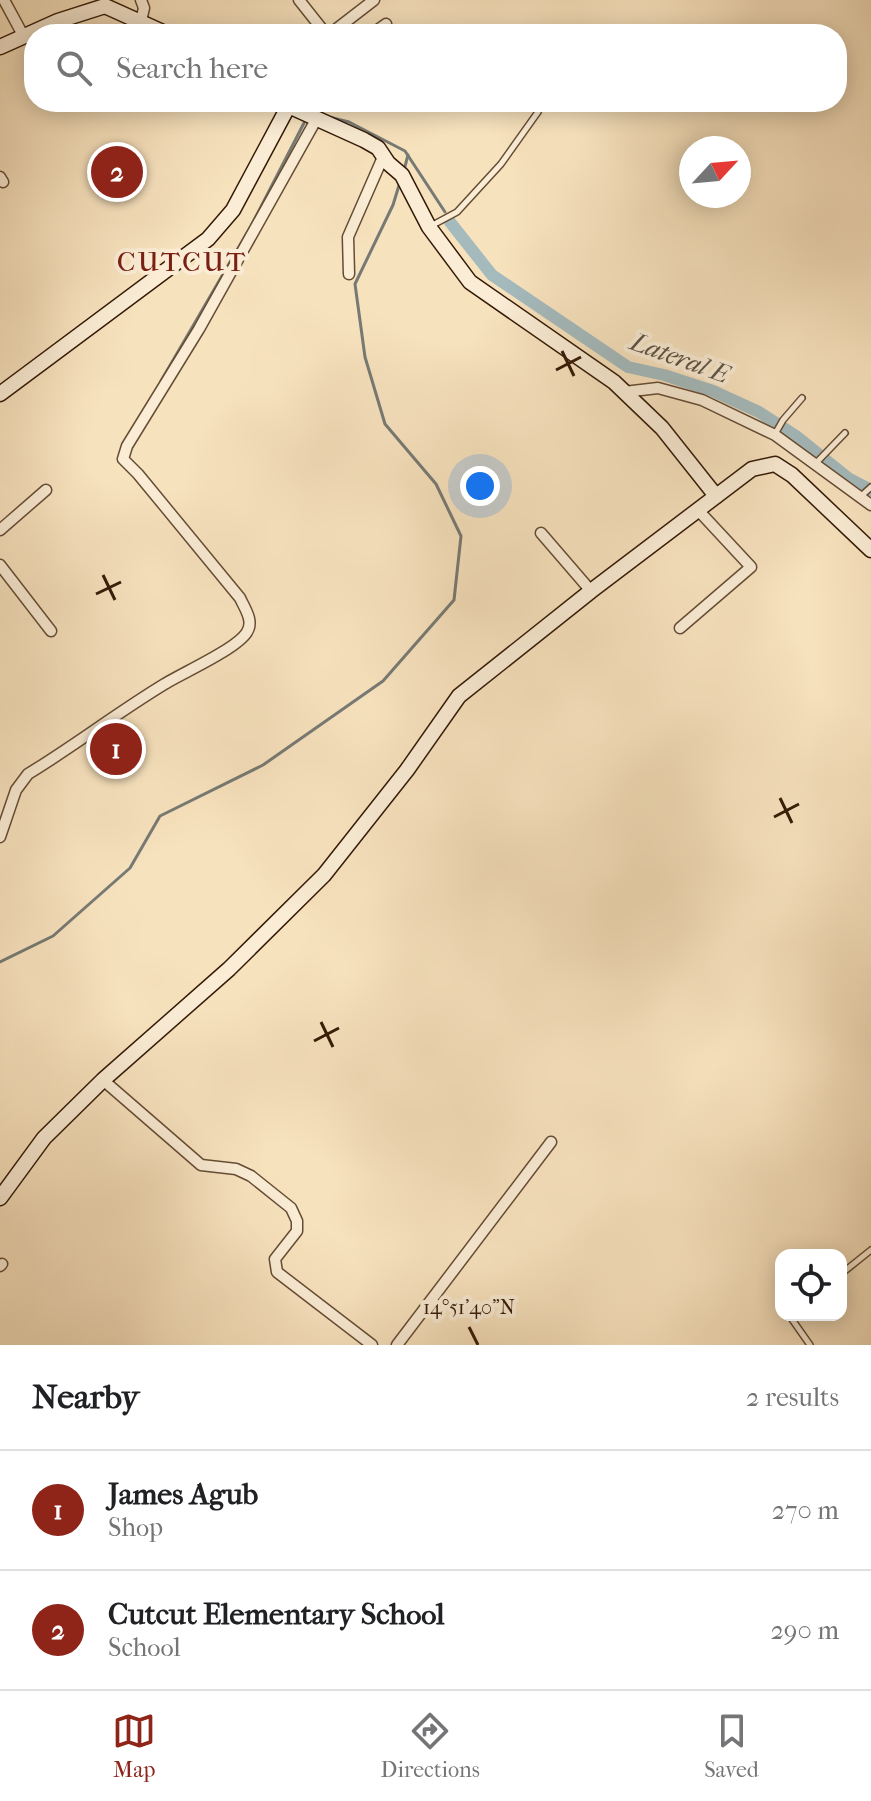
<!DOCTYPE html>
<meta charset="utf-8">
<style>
:root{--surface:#fff;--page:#f6f6f6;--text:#202124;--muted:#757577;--line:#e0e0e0;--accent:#8f2418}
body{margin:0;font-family:"IM FELL French Canon",serif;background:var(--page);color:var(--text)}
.controls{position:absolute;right:24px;bottom:24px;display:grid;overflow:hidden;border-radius:16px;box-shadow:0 4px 20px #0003}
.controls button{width:72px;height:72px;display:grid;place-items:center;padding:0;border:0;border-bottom:2px solid var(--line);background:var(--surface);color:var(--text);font:40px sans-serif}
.compass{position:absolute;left:679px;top:136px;width:72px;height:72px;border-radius:50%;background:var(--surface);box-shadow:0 4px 20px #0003;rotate:64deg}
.you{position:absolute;left:480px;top:486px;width:28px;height:28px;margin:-20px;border:6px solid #fff;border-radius:50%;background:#1a73e8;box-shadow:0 0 0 12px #1a73e833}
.badge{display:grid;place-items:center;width:52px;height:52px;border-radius:50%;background:var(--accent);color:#fff;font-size:26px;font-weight:700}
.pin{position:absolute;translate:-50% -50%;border:4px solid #fff;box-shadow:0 2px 8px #0006}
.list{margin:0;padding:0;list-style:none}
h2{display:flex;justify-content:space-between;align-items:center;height:104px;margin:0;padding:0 32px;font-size:34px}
h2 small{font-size:26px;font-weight:400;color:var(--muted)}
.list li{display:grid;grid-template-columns:52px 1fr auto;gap:24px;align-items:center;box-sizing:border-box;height:120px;padding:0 32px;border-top:2px solid var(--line)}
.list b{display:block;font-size:30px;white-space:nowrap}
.list p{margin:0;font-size:26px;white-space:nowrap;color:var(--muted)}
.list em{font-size:26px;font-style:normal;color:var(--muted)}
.icon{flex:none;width:44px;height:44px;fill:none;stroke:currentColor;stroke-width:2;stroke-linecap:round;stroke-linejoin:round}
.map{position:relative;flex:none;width:871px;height:1345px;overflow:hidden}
.search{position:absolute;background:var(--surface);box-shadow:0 4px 20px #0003;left:24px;right:24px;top:24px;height:88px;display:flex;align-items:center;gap:20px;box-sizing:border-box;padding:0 28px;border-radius:32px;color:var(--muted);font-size:30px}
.sheet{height:344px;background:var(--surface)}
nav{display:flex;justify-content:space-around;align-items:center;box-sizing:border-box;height:112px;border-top:2px solid var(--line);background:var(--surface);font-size:22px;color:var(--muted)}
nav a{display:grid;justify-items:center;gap:4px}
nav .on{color:var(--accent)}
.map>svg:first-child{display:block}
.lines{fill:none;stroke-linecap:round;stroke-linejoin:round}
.stream{stroke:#777a74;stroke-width:3}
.canal{stroke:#a4babd;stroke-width:12}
.lane-casing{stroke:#654c34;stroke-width:8}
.street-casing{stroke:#654c34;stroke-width:13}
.secondary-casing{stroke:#341a06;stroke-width:17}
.lane{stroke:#faecd5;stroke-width:5}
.street{stroke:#faecd5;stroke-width:10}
.secondary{stroke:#faecd5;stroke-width:14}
.ticks{fill:none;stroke:#341a06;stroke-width:3}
.labels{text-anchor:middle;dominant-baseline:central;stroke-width:8;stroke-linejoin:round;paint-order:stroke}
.water-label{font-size:26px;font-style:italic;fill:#5b5246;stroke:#faecd5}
.quarter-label{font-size:28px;letter-spacing:2px;fill:#7a1f14;stroke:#faecd5}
.ticks-label{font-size:20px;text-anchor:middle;fill:#341a06;stroke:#faecd5;stroke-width:8;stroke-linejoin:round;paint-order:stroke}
</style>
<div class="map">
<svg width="871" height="1345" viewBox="0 0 871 1345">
<rect width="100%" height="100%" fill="#f7e2be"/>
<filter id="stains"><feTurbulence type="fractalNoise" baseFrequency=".0025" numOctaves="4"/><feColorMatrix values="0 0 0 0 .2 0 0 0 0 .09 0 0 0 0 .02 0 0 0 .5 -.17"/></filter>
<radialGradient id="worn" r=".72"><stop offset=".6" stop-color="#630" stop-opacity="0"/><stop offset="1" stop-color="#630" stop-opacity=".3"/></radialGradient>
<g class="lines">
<g class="stream">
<polyline points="329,117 349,122 405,151 445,212"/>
<polyline points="404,170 408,155"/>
<polyline points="161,381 251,226 304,123"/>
<polyline points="0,962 53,936 130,868 160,816 263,765 383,681 454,600 461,536 436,484 385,424 365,357 355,284 393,205 400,182"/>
</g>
<polyline class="canal" points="450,222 492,275 628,367 664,375 713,391 759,412 796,436 848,478 871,490"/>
<g class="lane-casing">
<g id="lane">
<polyline points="599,34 600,33"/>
<polyline points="429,227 457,212 501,164 538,112 542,102"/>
<polyline points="775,434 783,420 802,398"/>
<polyline points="815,464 845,433"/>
<polyline points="860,497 871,487"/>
<polyline points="841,1274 871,1250"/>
<polyline points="789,1315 810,1345"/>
</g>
</g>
<g class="street-casing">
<g id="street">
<polyline points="4,0 24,37"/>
<polyline points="141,0 144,8 141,21"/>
<polyline points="299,0 326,34"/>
<polyline points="330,34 374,0"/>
<polyline points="372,34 386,24"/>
<polyline points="0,177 3,182"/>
<polyline points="349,274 348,237 383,157"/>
<polyline points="624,392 658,388 702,400 775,435 871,505"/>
<polyline points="0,530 46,490"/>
<polyline points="541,533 591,591"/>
<polyline points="0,565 51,631"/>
<polyline points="680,628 751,567 698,510"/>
<path d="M0 837 16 790 28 774C74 746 117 713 163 685 182 673 237 649 247 632 254 621 245 609 240 598L138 474 123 459 127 446 199 329 317 118"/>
<polyline points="103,1080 201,1165 236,1169 251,1176 291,1208 297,1221 297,1231 275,1259 277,1272 372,1345"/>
<polyline points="0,1266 2,1264"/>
<polyline points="397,1345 551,1142"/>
</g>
</g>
<g class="secondary-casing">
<g id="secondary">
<polyline points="0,47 58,21 105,6 167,34"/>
<polyline points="280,102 364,140 378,148 388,163 402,175 429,227 470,282 614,382 662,428 716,496"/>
<polyline points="0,394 208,239 233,210 288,107"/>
<polyline points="0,1198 44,1138 103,1080 229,969 324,875 407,770 459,696 591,591 752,469 775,464 792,475 871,550"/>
</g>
</g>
<use href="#lane" class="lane"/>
<use href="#street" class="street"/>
<use href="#secondary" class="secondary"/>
</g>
<path class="ticks" d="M562 351 574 376M556 370 581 357M103 575 115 600M96 594 121 582M780 798 792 823M774 817 799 804M321 1022 333 1047M314 1041 339 1028M469 1327 478 1345"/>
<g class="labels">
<g class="water-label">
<text transform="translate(680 358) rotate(20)">Lateral E</text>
</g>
<g class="quarter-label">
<text x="182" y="261">CUTCUT</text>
</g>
</g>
<g class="ticks-label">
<text x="469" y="1314">14°51'40"N</text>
</g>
<rect width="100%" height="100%" filter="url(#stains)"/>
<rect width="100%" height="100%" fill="url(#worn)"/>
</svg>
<div class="controls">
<button><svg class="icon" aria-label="locate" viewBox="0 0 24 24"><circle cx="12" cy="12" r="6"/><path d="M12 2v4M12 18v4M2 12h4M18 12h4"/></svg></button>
</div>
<svg class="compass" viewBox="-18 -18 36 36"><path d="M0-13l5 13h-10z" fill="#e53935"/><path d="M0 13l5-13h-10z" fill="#757577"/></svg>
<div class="you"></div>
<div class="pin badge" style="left:116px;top:749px">1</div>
<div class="pin badge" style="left:117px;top:172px">2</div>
<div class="search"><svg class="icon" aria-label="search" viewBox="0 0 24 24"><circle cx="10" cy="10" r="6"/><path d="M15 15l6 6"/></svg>Search here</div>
</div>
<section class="sheet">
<h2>Nearby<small>2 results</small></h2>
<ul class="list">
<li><span class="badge">1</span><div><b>James Agub</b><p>Shop</p></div><em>270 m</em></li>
<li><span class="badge">2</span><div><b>Cutcut Elementary School</b><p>School</p></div><em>290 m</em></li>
</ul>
</section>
<nav>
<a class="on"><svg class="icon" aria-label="map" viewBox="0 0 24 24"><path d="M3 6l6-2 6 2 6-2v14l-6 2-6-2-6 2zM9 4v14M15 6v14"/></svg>Map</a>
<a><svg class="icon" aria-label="directions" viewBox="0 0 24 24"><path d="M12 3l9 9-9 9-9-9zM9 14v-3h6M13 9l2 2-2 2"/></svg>Directions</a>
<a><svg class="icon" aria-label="saved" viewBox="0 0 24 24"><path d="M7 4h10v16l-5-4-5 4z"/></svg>Saved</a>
</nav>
